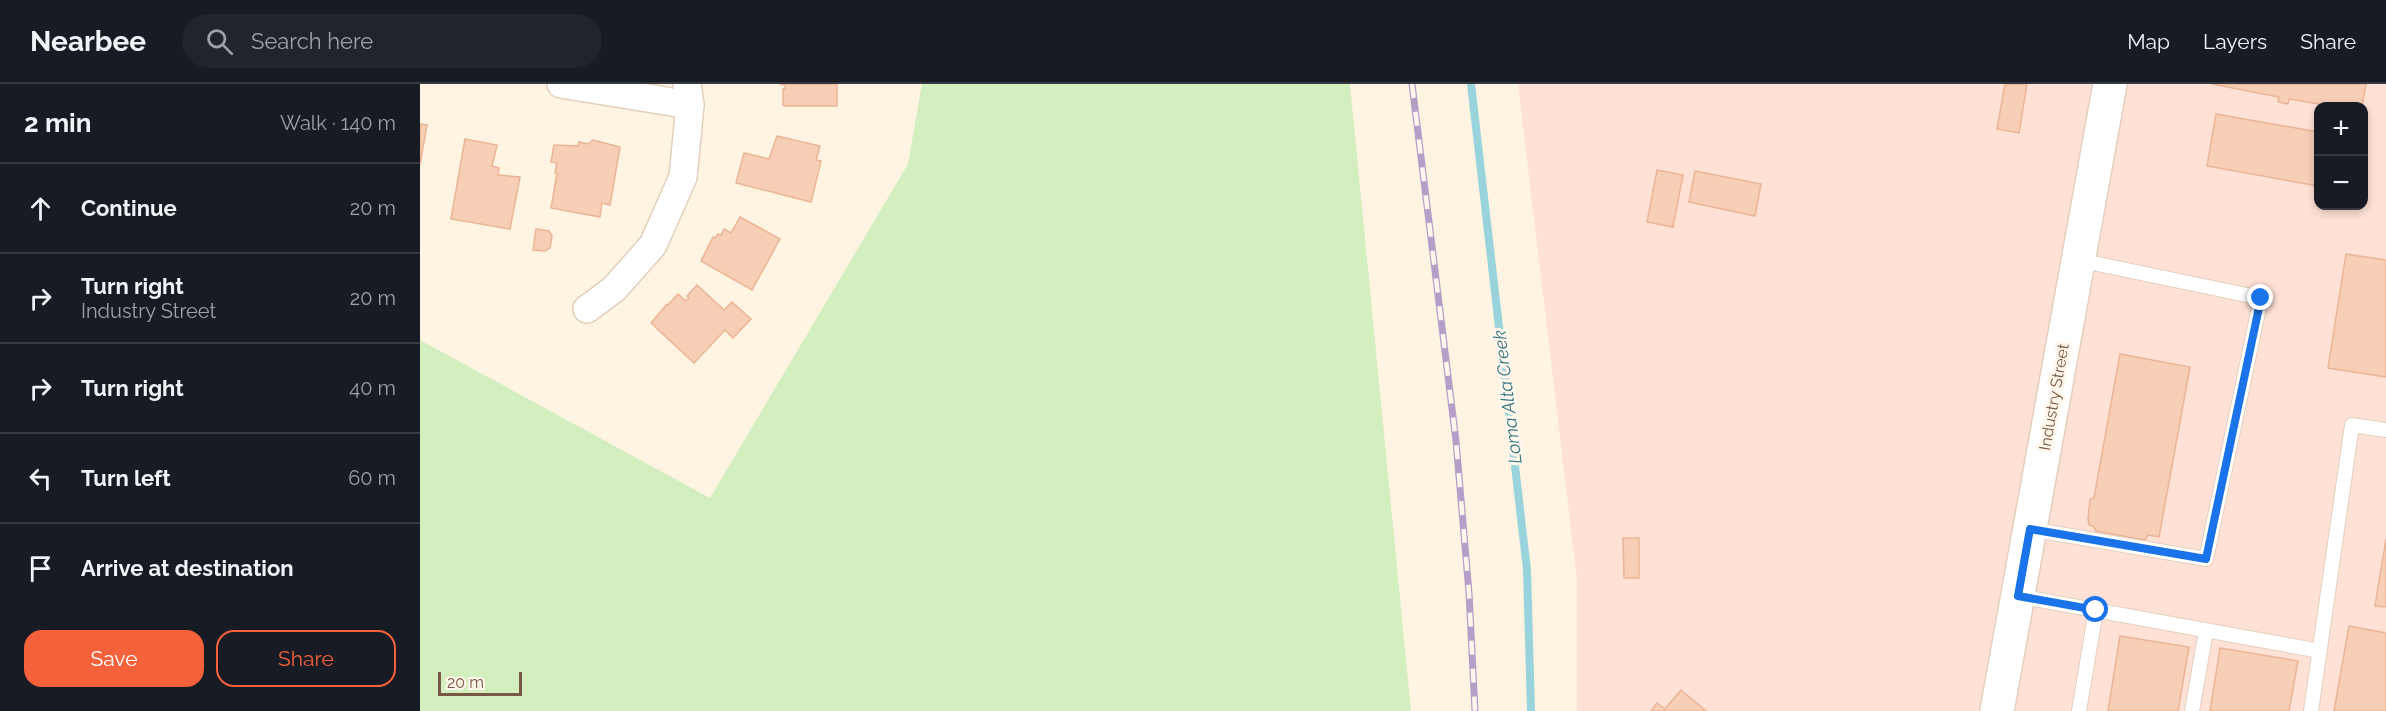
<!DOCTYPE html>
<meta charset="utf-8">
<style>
:root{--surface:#171b24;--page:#20242c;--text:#f1f3f6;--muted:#9ea1a6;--line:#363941;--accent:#f5613a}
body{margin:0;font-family:Raleway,sans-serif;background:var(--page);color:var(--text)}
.controls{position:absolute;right:18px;top:18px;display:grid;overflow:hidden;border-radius:12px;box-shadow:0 3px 9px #0003}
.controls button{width:54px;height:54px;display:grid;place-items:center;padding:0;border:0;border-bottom:2px solid var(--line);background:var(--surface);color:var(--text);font:30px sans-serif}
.scale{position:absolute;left:18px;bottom:15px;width:84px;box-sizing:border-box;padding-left:6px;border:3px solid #795745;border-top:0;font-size:16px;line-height:21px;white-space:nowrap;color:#795745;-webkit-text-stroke:4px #fff7eb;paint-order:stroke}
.stop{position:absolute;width:18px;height:18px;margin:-14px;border:4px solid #1a73e8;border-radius:50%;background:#fff}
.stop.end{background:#1a73e8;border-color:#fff;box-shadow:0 2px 6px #0008}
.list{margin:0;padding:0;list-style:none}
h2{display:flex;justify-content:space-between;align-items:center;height:78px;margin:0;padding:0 24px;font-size:26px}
h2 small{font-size:20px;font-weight:400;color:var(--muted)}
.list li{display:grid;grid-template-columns:39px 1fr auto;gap:18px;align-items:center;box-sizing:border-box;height:90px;padding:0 24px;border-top:2px solid var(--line)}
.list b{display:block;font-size:22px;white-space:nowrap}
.list p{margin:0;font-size:20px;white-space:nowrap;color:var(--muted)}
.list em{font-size:20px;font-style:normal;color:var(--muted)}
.actions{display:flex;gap:12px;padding:18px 24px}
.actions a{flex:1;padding:14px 0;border:2px solid var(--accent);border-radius:18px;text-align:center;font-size:21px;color:var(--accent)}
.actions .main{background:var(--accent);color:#fff}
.icon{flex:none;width:33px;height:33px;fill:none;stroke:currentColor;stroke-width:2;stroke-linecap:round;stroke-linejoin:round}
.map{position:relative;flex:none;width:1966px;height:627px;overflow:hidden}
header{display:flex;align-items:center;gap:36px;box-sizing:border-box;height:84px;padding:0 30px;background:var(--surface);border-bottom:2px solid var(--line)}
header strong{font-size:28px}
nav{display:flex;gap:33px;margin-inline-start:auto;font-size:21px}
.search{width:420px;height:54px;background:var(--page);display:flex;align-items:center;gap:15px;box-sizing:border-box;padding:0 21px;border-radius:33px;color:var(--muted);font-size:22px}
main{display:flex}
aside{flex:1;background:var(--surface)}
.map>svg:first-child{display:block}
.commercial{fill:#ffe1d6;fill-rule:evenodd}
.green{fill:#d3eebf}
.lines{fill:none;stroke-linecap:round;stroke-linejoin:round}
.stream{stroke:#99d4dd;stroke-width:8}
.building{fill:#f7cfb7;stroke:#ebb595;stroke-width:1.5}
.service-casing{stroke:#e4cfbd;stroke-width:16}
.minor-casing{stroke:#e4cfbd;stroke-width:30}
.tertiary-casing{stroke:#e4cfbd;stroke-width:36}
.service{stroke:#fff;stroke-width:14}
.minor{stroke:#fff;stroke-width:27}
.tertiary{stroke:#fff;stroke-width:33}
.rail-casing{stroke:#b59fc9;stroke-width:7}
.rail{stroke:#fff7eb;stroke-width:4.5;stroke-dasharray:14;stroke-linecap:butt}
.route{stroke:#1a73e8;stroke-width:8}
.labels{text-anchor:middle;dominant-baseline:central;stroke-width:6;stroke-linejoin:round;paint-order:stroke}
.street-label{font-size:16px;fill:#795745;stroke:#fff7eb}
.water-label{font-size:18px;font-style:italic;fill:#377680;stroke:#fff7eb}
</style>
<header>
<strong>Nearbee</strong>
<div class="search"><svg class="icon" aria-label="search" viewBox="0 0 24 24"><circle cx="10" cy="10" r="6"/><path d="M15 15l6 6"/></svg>Search here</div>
<nav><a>Map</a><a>Layers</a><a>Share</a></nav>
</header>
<main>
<aside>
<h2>2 min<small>Walk · 140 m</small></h2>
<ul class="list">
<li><svg class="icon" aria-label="ahead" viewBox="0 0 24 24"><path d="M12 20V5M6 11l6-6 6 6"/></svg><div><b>Continue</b></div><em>20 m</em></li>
<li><svg class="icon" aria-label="right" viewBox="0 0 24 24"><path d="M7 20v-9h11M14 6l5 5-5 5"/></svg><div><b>Turn right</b><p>Industry Street</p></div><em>20 m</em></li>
<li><svg class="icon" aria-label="right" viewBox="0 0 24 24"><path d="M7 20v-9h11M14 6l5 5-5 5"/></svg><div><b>Turn right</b></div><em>40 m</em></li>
<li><svg class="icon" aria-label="left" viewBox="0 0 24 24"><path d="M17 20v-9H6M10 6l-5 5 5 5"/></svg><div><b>Turn left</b></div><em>60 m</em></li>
<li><svg class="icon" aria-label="arrive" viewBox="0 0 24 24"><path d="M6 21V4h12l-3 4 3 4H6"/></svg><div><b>Arrive at destination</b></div></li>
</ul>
<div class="actions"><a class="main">Save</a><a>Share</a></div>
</aside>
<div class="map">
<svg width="1966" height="627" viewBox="0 0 1966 627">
<rect width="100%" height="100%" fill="#fff3e2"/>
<path class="commercial" d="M1098 0H1966V627H1157V496ZM1898 22H1944V122H1898Z"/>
<polygon class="green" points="502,0 930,0 991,627 0,627 0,256 290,414 488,80"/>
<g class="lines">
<polyline class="stream" points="1051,0 1107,486 1111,627"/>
</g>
<g class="building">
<polygon points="359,0 417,0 417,22 366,22 363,21 363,5 365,5 365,1"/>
<polygon points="1585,0 1607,0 1599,49 1577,45"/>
<polygon points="1792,0 1946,0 1942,22 1911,22 1869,15 1868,20 1858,18 1859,13"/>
<polygon points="1796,30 1898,48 1898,102 1787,82"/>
<polygon points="0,40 7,41 0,81"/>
<polygon points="357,52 400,62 396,76 401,77 391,118 316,99 324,69 349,75"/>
<polygon points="45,55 77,61 72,82 79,84 78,91 100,93 90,145 31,135"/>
<polygon points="173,56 200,63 190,121 182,119 180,133 131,124 137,89 135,89 137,79 131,78 134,61 158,62 159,58 168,60"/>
<polygon points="1237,86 1263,91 1253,143 1227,138"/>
<polygon points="1275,87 1341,100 1335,132 1269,118"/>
<polygon points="320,133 360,155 332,206 281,177 293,153 295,154 298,150 301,151 304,145 311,149"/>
<polygon points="116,145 129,147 132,152 130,164 125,167 113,166"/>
<polygon points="1926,170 1966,176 1966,293 1908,284"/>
<polygon points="277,201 304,226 312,218 331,235 313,254 305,246 274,279 231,239 247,220 248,221 258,210 266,217 269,214 267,212"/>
<polygon points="1700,270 1770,283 1739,453 1728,451 1725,456 1676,447 1673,442 1669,441 1668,435 1670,415 1674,414"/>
<polygon points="1203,454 1219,454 1219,494 1204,494"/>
<polygon points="1966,455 1966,523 1955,522"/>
<polygon points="1929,542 1966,549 1966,627 1914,627"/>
<polygon points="1700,552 1769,563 1758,627 1688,627"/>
<polygon points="1800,564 1878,577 1869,627 1790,627"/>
<polygon points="1261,606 1286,627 1231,627 1237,619 1245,625"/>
</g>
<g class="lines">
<g class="service-casing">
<g id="service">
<polyline points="1610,445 1786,475 1841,214 1658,176"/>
<polyline points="1598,512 1900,567"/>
<polyline points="1659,627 1676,526"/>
<polyline points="1772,627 1786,547"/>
<polyline points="1891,627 1932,341 1966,346"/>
</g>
</g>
<g class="minor-casing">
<g id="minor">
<polyline points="141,0 270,21"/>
<polyline points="167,225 194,205 233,161 263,93 270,21 267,0"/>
</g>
</g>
<g class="tertiary-casing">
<polyline id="tertiary" points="1577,627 1690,0"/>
</g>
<use href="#service" class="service"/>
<use href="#minor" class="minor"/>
<use href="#tertiary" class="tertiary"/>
<g class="rail-casing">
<polyline id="rail" points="992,0 1036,357 1049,509 1055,627"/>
</g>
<use href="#rail" class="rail"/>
</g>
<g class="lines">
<polyline class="route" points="1676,526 1598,512 1610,445 1786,475 1841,214"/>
</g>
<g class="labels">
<g class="street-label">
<text transform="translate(1634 313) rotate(-80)">Industry Street</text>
</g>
<g class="water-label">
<text transform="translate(1087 313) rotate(-97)">Loma Alta Creek</text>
</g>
</g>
</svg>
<div class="controls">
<button>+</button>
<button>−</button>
</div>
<div class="scale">20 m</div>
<div class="stop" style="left:1676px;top:526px"></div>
<div class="stop end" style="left:1841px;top:214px"></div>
</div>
</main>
